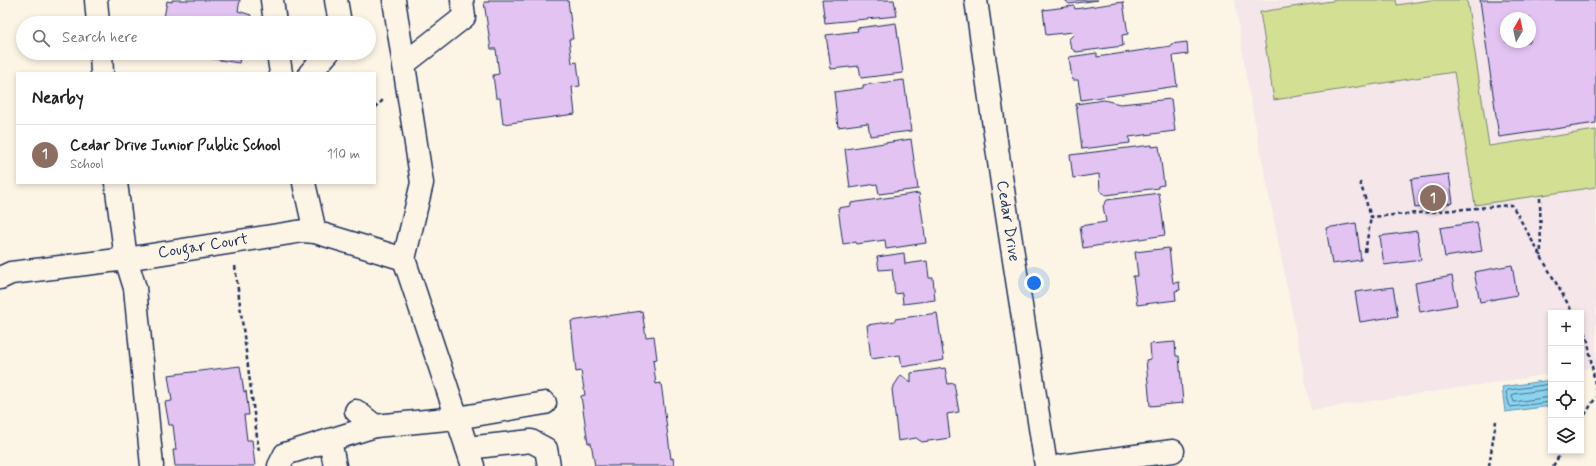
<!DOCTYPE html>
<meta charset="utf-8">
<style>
:root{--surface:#fff;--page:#f2f2f2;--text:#222;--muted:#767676;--line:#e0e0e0;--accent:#b45309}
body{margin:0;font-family:Mynerve,sans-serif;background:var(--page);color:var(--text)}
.controls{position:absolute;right:12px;bottom:12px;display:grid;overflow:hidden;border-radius:0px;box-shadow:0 2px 6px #0003}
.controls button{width:36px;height:36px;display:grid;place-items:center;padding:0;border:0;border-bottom:1px solid var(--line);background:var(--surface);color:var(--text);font:20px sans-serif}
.compass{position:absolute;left:1500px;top:12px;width:36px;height:36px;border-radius:50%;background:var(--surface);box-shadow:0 2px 6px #0003;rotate:9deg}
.you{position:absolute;left:1034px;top:283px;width:14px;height:14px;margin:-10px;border:3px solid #fff;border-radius:50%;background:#1a73e8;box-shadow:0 0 0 6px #1a73e833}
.badge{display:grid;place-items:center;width:26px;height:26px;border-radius:50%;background:var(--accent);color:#fff;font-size:13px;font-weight:700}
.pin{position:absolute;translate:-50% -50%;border:2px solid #fff;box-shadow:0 1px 4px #0006}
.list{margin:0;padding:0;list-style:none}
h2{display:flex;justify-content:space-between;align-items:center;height:52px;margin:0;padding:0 16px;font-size:17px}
h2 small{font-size:13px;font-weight:400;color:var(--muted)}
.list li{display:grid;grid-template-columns:26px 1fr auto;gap:12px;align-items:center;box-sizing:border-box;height:60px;padding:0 16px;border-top:1px solid var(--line)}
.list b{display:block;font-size:15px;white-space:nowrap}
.list p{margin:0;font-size:13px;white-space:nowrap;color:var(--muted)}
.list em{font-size:13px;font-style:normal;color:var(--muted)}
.icon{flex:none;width:22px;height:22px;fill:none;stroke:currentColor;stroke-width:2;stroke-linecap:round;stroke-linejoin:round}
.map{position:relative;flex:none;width:1596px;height:466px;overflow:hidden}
.search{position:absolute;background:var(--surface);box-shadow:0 2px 6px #0003;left:16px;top:16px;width:360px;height:44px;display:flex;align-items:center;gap:10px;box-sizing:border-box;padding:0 14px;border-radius:22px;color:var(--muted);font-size:15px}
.panel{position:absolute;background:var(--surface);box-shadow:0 2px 6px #0003;left:16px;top:72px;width:360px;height:112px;border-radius:0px}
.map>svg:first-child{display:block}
.built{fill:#f4e6e9;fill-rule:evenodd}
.green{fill:#d3df92;stroke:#778778}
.water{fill:#8cd4ee;stroke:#5f92b4}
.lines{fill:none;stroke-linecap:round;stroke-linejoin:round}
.shore{stroke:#487198;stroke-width:1}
.building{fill:#e2c3f1;stroke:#1b2f5e;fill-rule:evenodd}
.minor-casing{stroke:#1b2f5e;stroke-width:25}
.path{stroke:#1b2f5e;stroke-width:2.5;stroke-dasharray:4 3;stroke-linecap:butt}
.minor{stroke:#fcf5e5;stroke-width:22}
.labels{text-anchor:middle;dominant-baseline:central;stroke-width:3;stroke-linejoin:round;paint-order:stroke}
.street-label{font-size:16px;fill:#1b2f5e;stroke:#fcf5e5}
</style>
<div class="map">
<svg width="1596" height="466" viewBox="0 0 1596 466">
<rect width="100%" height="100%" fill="#fcf5e5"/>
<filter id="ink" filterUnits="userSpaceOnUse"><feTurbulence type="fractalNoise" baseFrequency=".025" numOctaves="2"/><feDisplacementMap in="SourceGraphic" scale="8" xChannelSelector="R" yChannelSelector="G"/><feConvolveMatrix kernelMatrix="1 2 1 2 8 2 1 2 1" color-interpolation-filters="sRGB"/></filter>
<g filter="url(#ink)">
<path class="built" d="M1235 0H1596V367L1581 369V313H1551V374L1311 410 1247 82ZM1506 18H1530V42H1506Z"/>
<polygon class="green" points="1338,0 1396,0 1397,5 1430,0 1467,0 1489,146 1596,130 1596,187 1475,205 1454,72 1274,100 1260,12"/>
<polygon class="water" points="1551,380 1551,406 1505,412 1502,387"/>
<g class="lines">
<g class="shore">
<polyline points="1551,384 1508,390 1506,392 1510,407 1551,402"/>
<polyline points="1551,389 1514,394 1512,396 1514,402 1551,397"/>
</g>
</g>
<g class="building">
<polygon points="172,0 240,0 238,11 251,15 250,23 163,23 167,1 172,2"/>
<polygon points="489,0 568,0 573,39 569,39 572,63 577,62 580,86 572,87 575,114 503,124 500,98 496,98 493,75 499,74 496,49 491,49 484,2 489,2"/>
<polygon points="822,0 894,0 897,16 825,23"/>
<polygon points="1065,0 1098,0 1069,4"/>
<path d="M1480 0H1596V123L1499 137ZM1506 18H1530V42H1506Z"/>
<polygon points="1123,2 1128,34 1122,35 1123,46 1076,52 1071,48 1069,39 1074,34 1073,32 1046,35 1043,10 1074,6 1075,9"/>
<polygon points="896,23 903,73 861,78 859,66 831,69 826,35 858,31 857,28"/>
<polygon points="1187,42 1188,54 1173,56 1177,86 1081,100 1078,80 1072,80 1069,57 1097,53 1097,57 1171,46 1171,44"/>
<polygon points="184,53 241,53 239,63 207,58 208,56 194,53 194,55"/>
<polygon points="904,80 911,131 870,136 868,123 838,127 834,92 863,88 863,85"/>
<polygon points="1171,99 1175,131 1129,137 1130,143 1082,149 1076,104 1104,100 1120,104"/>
<polygon points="911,139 918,189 879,194 877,184 850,188 845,149"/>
<polygon points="1152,145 1152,147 1159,146 1164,185 1158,186 1158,188 1106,195 1100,191 1099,174 1073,178 1070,155"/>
<polygon points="1449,174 1453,203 1415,208 1411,179"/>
<polygon points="919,193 926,243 886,249 885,240 856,244 856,242 843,244 838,208 851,206 851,203"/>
<polygon points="1159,193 1165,235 1083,248 1080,226 1106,222 1103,206 1107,200"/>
<polygon points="1477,222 1482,251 1445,257 1440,228"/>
<polygon points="1356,223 1361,260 1332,264 1326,228"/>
<polygon points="1417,231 1421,260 1384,265 1380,236"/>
<polygon points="1169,248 1173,283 1179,282 1180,290 1175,291 1176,300 1137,305 1133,276 1138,276 1135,252"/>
<polygon points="904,253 905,264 927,261 929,278 933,278 935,300 903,304 902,293 895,294 892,269 879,270 877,257"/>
<polygon points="1512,265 1517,295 1480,302 1474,272"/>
<polygon points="1452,276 1457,305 1420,312 1415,283"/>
<polygon points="1393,287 1398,316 1360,322 1355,292"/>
<polygon points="642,311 646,337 654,336 657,359 653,360 656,384 661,383 671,459 673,458 674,466 595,466 591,443 588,443 581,396 585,395 581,371 576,372 571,321"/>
<polygon points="937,313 944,360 902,367 900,355 871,359 867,325 895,321 895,319"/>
<polygon points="1175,342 1176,356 1179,356 1183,403 1150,406 1146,360 1151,359 1150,344"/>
<polygon points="240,366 244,392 246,391 249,415 244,415 247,440 252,440 255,466 175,466 173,450 176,450 173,425 169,425 165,402 172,401 168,375"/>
<polygon points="945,368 948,384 954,383 959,412 947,414 950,438 922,442 916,438 898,441 892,389 901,375 911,383 911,373"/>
</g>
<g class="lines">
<g class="minor-casing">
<g id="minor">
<polyline points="96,0 98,23"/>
<polyline points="272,0 275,23"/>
<polyline points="336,0 340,23"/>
<polyline points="394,0 422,183 404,259 473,466"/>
<polyline points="976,0 1002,183 1046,466"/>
<polyline points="101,53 102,73"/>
<polyline points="278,53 281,73"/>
<polyline points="404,64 464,17 462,0"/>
<polyline points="310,73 328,53"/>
<polyline points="116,183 126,259 135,288 152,466"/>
<polyline points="304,183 315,232"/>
<polyline points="0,278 11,273 126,259 303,231 315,232 404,259"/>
<polyline points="356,411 375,426 457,418 545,403"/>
<polyline points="467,448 531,441 546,449 549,466"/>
<polyline points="279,466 285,454 330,440"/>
<polyline points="335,466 330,440 375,426"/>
<polyline points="1061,466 1173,451"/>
</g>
</g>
<g class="path">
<polyline points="375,108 384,99"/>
<polyline points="1360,182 1371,217 1512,205 1573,313"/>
<polyline points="1540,198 1541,256"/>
<polyline points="1365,252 1371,217"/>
<polyline points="235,266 259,452"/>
<polyline points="1581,326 1587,336 1596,390"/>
<polyline points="1581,421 1596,397"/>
<polyline points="1489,466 1496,421"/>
<polyline points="1553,466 1562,451"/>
</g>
<use href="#minor" class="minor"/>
</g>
</g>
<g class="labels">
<g class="street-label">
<text transform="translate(1008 221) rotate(81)">Cedar Drive</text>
<text transform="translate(203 246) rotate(-9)">Cougar Court</text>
</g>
</g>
</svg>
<div class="controls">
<button>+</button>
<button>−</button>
<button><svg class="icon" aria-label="locate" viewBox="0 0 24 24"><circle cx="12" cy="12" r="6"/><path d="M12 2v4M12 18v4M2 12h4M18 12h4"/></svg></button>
<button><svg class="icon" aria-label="layers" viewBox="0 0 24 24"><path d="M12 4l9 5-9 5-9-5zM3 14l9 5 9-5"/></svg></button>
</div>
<svg class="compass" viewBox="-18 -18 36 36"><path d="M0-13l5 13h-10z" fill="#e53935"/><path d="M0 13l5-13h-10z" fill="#767676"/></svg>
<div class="you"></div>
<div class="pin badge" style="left:1433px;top:198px;background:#8d6e63">1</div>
<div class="search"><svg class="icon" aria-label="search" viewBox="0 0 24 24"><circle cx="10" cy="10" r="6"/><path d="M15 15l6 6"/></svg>Search here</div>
<section class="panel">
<h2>Nearby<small></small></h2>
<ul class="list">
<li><span class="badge" style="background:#8d6e63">1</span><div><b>Cedar Drive Junior Public School</b><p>School</p></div><em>110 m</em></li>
</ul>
</section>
</div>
